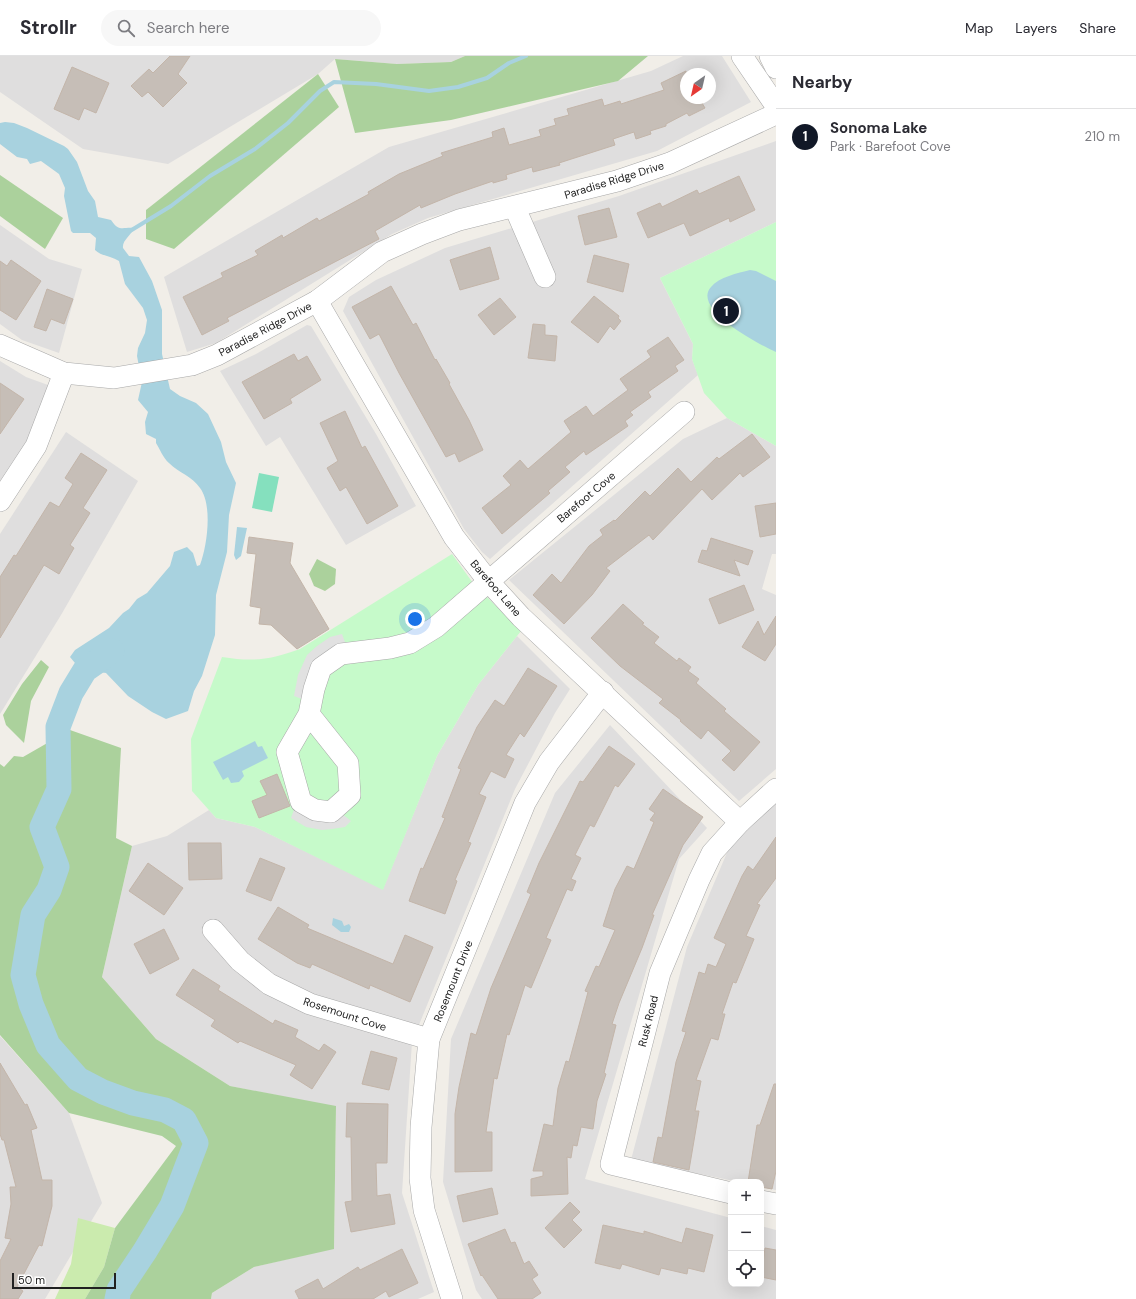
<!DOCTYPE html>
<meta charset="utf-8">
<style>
:root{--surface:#fff;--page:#f7f7f7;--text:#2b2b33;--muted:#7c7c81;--line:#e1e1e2;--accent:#111827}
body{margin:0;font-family:"DM Sans",sans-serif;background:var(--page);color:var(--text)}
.controls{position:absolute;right:12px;bottom:12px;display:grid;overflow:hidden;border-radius:8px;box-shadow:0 4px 16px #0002}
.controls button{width:36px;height:36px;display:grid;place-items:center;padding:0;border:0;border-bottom:1px solid var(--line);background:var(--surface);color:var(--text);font:20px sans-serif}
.compass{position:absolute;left:680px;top:12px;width:36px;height:36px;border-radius:50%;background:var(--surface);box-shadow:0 4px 16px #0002;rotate:214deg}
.scale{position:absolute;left:12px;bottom:10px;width:104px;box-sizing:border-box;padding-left:4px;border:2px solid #212121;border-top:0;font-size:11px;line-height:14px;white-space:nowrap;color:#212121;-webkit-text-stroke:3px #fff;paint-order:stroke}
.you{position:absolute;left:415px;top:563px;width:14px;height:14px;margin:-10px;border:3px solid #fff;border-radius:50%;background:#1a73e8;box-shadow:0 0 0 6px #1a73e833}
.badge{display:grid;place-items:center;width:26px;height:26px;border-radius:50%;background:var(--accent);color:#fff;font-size:13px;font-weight:700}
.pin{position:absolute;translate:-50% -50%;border:2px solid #fff;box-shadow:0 1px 4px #0006}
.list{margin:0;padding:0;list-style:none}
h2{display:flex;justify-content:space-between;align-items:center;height:52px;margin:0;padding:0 16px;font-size:17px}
h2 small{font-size:13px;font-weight:400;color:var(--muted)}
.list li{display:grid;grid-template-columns:26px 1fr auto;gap:12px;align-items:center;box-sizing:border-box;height:56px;padding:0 16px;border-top:1px solid var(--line)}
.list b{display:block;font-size:15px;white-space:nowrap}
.list p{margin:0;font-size:13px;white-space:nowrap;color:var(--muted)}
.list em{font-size:13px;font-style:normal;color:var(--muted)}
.icon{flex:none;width:22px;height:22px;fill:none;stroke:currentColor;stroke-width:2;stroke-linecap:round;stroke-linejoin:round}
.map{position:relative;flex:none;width:776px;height:1243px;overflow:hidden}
header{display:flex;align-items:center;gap:24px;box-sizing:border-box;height:56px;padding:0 20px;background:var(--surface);border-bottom:1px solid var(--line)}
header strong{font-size:19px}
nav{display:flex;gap:22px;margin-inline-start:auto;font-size:14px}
.search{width:280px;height:36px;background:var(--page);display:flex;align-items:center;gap:10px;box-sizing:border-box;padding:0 14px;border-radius:22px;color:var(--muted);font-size:15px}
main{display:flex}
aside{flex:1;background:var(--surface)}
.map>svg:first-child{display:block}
.residential{fill:#dfdede;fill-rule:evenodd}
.grass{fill:#cbebae}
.forest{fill:#abd19c}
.park{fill:#c6faca}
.pitch{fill:#85e0be}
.parking{fill:#e1e1e1}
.water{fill:#a8d2df}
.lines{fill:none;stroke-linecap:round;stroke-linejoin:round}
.stream{stroke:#a8d2df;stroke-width:4}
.river{stroke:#a8d2df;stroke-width:25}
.building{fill:#c6beb7;stroke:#c3b5a9}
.minor-casing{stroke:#a8a8a8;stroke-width:22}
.minor{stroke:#fff;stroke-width:21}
.labels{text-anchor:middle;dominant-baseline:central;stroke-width:3;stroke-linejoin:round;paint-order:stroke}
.street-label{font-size:11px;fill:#212121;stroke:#fff}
</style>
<header>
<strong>Strollr</strong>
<div class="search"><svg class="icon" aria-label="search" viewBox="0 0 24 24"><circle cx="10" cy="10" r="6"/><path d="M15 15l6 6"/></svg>Search here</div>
<nav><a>Map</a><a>Layers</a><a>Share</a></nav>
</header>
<main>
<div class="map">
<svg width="776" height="1243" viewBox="0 0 776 1243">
<rect width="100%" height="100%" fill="#f1eee8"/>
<g class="residential">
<polygon points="0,0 465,0 451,6 397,8 335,3 318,18 168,108 83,93 0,36"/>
<path d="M683 0H722L751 46 657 95 428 162 392 178 216 287 187 296 164 221 389 91 651 15ZM686 18H710V42H686Z"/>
<polygon points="776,85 776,166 660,222 693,288 692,303 698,319 490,503 482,496 464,473 343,255 349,241 376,224 445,192 619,140"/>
<polygon points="0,169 49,203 82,213 59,297 22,284 0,268"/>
<polygon points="307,269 311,270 376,378 416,450 346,489 280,381 266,390 220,315 256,298"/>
<polygon points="0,305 26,321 48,329 27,392 0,433"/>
<polygon points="727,362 776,390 776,498 772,498 762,533 776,539 776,713 739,745 509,524 683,383"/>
<polygon points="66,376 138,425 61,559 0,658 0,478"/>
<polygon points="517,580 570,633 555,657 515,733 412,986 402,1137 434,1236 418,1243 211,1243 212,1237 254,1211 334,1192 336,1051 230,1030 156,983 102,921 132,790 167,780 209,754 216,762 255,771 383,833 437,700 478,629"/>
<polygon points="610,669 707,772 679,803 585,1123 731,1162 731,1228 761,1228 761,1170 776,1174 776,1243 482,1243 476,1234 443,1126 451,983 555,737"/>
<polygon points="776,744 776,1134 761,1131 761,1126 739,1126 631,1104 687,891 740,766"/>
<polygon points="0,980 69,1057 102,1147 45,1243 0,1243"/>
</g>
<polygon class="grass" points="78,1162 115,1172 104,1211 85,1243 55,1243 71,1208"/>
<g class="forest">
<polygon points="465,0 648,0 618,25 451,64 355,77 335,3 397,8 451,6"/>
<polygon points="318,18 339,51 174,193 146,183 146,154"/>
<polygon points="0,119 63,162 45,193 0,160"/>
<polygon points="317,503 336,513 335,528 325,535 314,530 309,518"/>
<polygon points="41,604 49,611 31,645 24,687 6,669 3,659 22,628"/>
<polygon points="70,674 121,692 116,782 132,790 102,921 156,983 230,1030 336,1050 334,1193 254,1211 212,1237 211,1243 85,1243 104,1211 115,1172 176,1090 162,1080 69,1057 0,979 0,708 4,711 14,700 23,701"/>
</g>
<g class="park">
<polygon points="776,166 776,390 727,362 704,337 692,303 693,288 660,222"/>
<path d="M452 498 473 527 521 575 478 629 437 700 383 834 255 771 216 762 192 735 191 683 222 601C253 606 270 604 300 593Z"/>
</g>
<polygon class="pitch" points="259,417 279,421 272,456 252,452"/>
<g class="parking">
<polygon points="342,578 346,589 310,646 294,640 298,619 307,599 317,590 330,581"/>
<polygon points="296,748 341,757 351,765 345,771 332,773 322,774 306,771 291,762"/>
</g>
<g class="water">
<path d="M5 66 14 67 27 72 64 90 68 93 77 106 88 135 95 145 98 161 111 164C119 176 122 171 134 172 131 180 122 184 123 192L129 200 139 201 152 225 162 254V298L170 333 180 340 196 347 208 358 221 386 226 406 236 427 229 459 227 496 216 539 215 579 202 620 194 635 188 655 166 663 152 656 128 640 106 617 85 614 75 607 70 601 75 594 109 572 123 557 129 553 137 543 147 537 170 510 174 496 187 491 193 497 197 510 200 509C207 491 213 449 200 432 192 420 179 417 169 407 163 402 160 393 156 387V383L146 378 145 366 148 356 138 344 142 326 137 300 138 292 145 277 147 264 143 252 125 228 119 205C111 200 101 200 95 194L96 182 90 177H73L71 175 64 140 65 132 59 118 41 105 30 108 27 103 17 101 0 88V67Z"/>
<path d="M750 214 756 215 776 225V296C760 289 691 253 711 231 719 221 738 217 750 214Z"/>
<polygon points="237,471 247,472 241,500 236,504 234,499"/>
<polygon points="255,685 258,691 262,690 268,702 242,715 244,720 239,726 231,727 228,721 223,724 213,706"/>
<polygon points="333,862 342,865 344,870 349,868 351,871 349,876 341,876 332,869"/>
</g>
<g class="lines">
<polyline class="stream" points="130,175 171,150 210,120 255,93 288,67 320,35 334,26 376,28 429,35 458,31 487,22 509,7 526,0"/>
<polyline class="river" points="112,595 85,614 71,637 58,671 59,733 42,771 57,811 49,834 33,859 23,919 31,948 48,989 78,1023 103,1036 133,1047 165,1054 184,1064 196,1087 172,1150 145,1195 119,1234 117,1243"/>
</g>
<g class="building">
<polygon points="170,0 190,0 178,18 187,27 163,51 148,36 142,41 131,30 149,13 153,17"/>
<polygon points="72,11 109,27 96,57 84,52 79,64 54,53"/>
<polygon points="686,15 686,42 699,42 705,52 689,60 687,57 666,68 666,70 650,75 651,78 636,83 634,76 613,83 615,89 559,107 560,109 533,116 532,111 506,119 507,123 493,127 493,125 455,138 421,152 420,149 375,175 379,183 227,262 229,265 202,279 183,241 223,221 221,217 258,199 255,195 282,179 283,182 317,162 319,165 369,138 368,136 399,118 443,100 441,97 493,81 492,76 504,72 509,89 541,80 539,74 556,69 554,63 569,59 567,53 602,43 604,50 620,45 621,48 664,34 661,27"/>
<polygon points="739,120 755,154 730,166 729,162 690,180 684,167 648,182 637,157 660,147 662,151 697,134 699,138"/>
<polygon points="609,152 617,181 585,189 578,160"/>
<polygon points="490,191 499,223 460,234 450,204"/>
<polygon points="594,199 629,208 623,236 587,226"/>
<polygon points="11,204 41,225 16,264 0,254 0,205 7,210"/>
<polygon points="391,230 413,269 416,267 435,304 436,303 450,327 449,328 469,364 483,394 459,406 455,397 446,401 399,317 379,278 370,283 352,251"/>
<polygon points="47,233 73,243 64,268 51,263 46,275 34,271"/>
<polygon points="594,240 619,260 618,262 621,265 614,274 610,270 598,287 571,266"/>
<polygon points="500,242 516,261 494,279 478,259"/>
<polygon points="533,268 545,269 545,279 557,280 555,305 528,302"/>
<polygon points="668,281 684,304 675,310 678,315 648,336 651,341 630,356 633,359 625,365 628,370 586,399 584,395 565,411 570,416 548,435 550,437 502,478 482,452 511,429 503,420 520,404 528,413 571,376 564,365 586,350 593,360 628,334 620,323 651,301 647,295"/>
<polygon points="294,298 298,305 307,300 321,324 290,343 292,347 264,363 242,326"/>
<polygon points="0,327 24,343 0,378"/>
<polygon points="345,355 362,392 365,390 398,450 367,468 346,431 340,435 327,412 338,405 320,367"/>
<polygon points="752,378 770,401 743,421 740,417 712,444 702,433 653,484 649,479 606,512 610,515 592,539 564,568 533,539 552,518 561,527 589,490 603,479 600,474 614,464 615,465 645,435 650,440 678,412 691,426 717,401 719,403"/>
<polygon points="81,397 107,414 83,452 90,457 70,489 74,492 59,518 44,509 0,582 0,521 14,499 16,500 50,446 59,451 73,428 65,422"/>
<polygon points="776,447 776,478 760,481 755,450"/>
<polygon points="249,481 293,487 290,507 329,573 297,593 271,569 259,568 261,552 250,550 256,498 247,497"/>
<polygon points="711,482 753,495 748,509 734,504 740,520 698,506 702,494 707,495"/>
<polygon points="744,529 754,554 719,568 709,543"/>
<polygon points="623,548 644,567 642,568 659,581 654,587 677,605 679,602 691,611 688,615 699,623 696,627 726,653 724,655 760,686 734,715 722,704 731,695 708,674 701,683 680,665 681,664 659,647 663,643 620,610 591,582"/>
<polygon points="776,560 776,588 765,605 742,591 758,565 764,579"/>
<polygon points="528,612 557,630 524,681 520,677 506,699 514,703 505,722 491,715 479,738 486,741 468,786 471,787 455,824 457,825 445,858 409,845 421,812 423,813 445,762 442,761 461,713 458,712 477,671 495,644 504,650"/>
<polygon points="609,690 635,708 618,731 615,729 594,771 590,769 575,799 581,802 571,823 576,825 572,835 567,833 546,882 551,884 531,932 525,929 509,979 507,978 497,1023 494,1022 486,1076 492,1076 492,1115 455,1116 455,1058 459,1031 471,977 476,979 491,932 531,838 527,836 539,807 580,725 583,726"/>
<polygon points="277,718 290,750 259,762 252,745 267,739 260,725"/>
<polygon points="663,733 703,761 683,789 652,859 654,859 642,892 619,947 612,968 616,969 604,1017 606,1018 597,1045 593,1073 581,1071 577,1090 573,1089 571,1102 567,1101 568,1138 531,1140 531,1123 543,1120 543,1115 533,1115 544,1068 553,1070 558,1032 566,1005 569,1006 588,936 585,935 596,910 599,911 615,874 603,870 615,833 627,810 634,813 654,766 650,764 655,757 649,753"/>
<polygon points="776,781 776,822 757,848 760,849 746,880 754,883 736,927 733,926 722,958 725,958 718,984 711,982 696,1024 701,1025 695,1055 699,1055 689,1114 653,1106 658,1081 662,1082 676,1006 686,976 682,975 699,916 705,918 708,908 716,911 726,888 714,882 742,820 748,810 753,814"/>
<polygon points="188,787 221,787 222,823 189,824"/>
<polygon points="260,802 285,812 271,845 246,835"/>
<polygon points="148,807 183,832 164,859 129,835"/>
<polygon points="278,851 309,869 307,872 393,908 405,879 433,891 410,946 370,929 369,933 312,908 310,912 297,907 258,883"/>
<polygon points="164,873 179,903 150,918 134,888"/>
<polygon points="193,913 220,930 218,934 273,968 275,964 298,974 295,981 319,995 324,988 336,996 312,1033 290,1019 296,1009 240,985 238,987 211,970 215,964 176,939"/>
<polygon points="371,995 397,1002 389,1034 362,1028"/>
<polygon points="0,1007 25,1049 27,1048 37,1072 31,1074 42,1124 52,1124 52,1150 42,1190 39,1189 17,1231 23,1235 18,1243 0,1243 0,1205 11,1183 5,1182 11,1148 10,1131 16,1131 4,1084 2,1084 0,1078"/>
<polygon points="774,1028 776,1028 776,1115 772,1133 761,1131 761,1126 748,1126 757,1069 760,1069"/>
<polygon points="347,1047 388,1048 387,1107 376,1107 377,1140 390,1138 395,1168 351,1176 345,1146 352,1145 351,1081 346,1081"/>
<polygon points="492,1132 498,1158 463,1166 457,1140"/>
<polygon points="570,1146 580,1156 572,1164 582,1174 564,1192 545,1172"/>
<polygon points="603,1169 644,1178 644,1175 682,1187 686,1172 713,1179 704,1216 688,1212 687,1218 661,1212 659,1219 622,1208 620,1213 595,1207"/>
<polygon points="505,1173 511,1187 515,1186 524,1208 529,1205 538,1219 532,1223 541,1237 532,1243 498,1243 482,1219 481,1220 468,1188"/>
<polygon points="765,1192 776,1194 776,1224 761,1221"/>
<polygon points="402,1193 418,1227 389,1241 386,1235 373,1243 299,1243 295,1235 318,1223 323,1233 358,1211 360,1214"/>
</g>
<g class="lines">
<g class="minor-casing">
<g id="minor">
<polyline points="742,0 776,50"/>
<polyline points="770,0 776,12"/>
<polyline points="515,152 545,221"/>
<polyline points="317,245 454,481 489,526 521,561 740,766"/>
<polyline points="0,289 64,317 114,322 192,309 217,299 317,245 382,196 422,178 459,164 617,125 670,107 776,58"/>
<polyline points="0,445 36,390 64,317"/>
<polyline points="309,658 348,707 350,739 331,756 315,754 301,746 287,696 309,658 314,633 321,612 341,598 390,592 410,587 436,571 684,356"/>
<polyline points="213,874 240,905 269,928 310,948 429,983"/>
<polyline points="731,1137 611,1108 660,917 699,824 712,797 740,766 776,733"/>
<polyline points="761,1145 776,1148"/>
<polyline points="452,1243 424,1154 420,1122 421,1071 429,983 525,747 549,706 603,636"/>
</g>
</g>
<use href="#minor" class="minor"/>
</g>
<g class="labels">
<g class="street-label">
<text transform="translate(614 124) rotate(-17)">Paradise Ridge Drive</text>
<text transform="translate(265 273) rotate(-28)">Paradise Ridge Drive</text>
<text transform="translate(586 441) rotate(-40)">Barefoot Cove</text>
<text transform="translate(496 532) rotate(49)">Barefoot Lane</text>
<text transform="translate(453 925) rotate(-68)">Rosemount Drive</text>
<text transform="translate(345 958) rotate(18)">Rosemount Cove</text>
<text transform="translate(648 965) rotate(-76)">Rusk Road</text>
</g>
</g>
</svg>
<div class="controls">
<button>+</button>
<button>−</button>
<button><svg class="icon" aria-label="locate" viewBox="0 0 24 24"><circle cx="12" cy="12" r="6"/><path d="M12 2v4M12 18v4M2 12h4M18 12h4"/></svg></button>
</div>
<svg class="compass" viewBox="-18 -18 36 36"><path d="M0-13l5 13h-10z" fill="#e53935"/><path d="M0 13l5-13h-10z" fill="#7c7c81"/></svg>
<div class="scale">50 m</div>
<div class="you"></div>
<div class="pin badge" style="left:726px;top:255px">1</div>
</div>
<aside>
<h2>Nearby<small></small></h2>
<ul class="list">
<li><span class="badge">1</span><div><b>Sonoma Lake</b><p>Park · Barefoot Cove</p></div><em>210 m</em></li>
</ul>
</aside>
</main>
